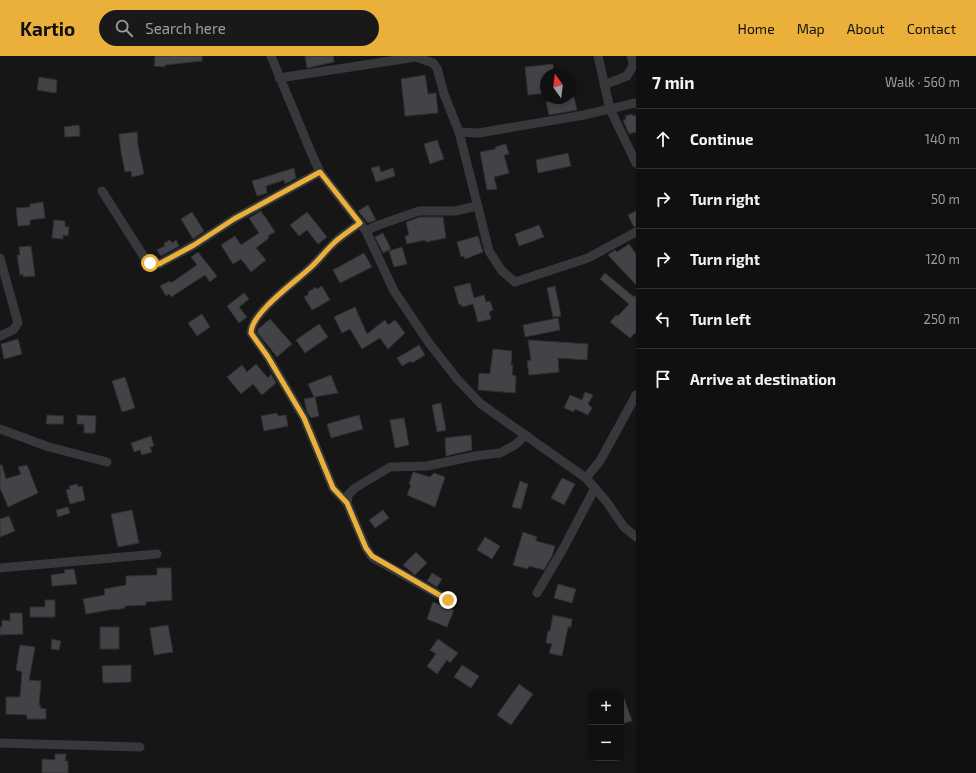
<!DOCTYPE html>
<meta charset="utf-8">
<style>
:root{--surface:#101011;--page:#19191a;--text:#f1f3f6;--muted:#9c9d9f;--line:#303031;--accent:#ebb03a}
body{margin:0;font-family:"Exo 2",sans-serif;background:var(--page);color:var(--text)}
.controls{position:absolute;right:12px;bottom:12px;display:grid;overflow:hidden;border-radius:8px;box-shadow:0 2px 6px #0003}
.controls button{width:36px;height:36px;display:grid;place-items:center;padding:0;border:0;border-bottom:1px solid var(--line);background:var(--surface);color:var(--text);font:20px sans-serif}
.compass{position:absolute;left:540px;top:12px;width:36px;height:36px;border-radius:50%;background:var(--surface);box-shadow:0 2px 6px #0003;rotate:346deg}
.stop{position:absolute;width:12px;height:12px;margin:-9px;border:3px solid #ebb03a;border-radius:50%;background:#fff}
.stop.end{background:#ebb03a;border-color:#fff;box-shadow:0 1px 4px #0008}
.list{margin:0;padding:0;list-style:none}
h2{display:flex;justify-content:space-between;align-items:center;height:52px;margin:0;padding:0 16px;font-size:17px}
h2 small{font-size:13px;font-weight:400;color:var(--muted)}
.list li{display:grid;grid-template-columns:26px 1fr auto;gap:12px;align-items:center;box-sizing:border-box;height:60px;padding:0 16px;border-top:1px solid var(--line)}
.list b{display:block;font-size:15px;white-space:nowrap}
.list em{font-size:13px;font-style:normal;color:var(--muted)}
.icon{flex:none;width:22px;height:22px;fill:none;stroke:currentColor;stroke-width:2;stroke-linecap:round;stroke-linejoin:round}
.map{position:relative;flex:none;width:636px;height:717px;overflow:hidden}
header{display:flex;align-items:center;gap:24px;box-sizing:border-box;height:56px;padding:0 20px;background:var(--accent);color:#111}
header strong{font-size:19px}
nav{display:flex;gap:22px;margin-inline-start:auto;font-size:14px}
.search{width:280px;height:36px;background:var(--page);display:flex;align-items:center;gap:10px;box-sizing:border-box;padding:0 14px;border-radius:22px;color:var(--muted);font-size:15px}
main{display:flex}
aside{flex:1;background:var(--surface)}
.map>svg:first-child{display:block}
.building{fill:#424347;stroke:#303033}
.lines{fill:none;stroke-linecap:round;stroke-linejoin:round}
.street{stroke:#37383c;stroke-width:9}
.route{stroke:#ebb03a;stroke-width:5}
</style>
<header>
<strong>Kartio</strong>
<div class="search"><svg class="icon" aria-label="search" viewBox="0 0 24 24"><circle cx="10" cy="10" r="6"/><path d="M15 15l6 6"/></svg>Search here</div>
<nav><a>Home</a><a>Map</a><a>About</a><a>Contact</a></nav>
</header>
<main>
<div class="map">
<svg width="636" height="717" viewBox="0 0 636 717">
<rect width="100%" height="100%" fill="#161617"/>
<g class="building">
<polygon points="155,0 202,0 202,5 165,9 165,11 154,10"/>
<polygon points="305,0 333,0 334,6 307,12"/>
<polygon points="553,8 554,18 546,18 546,37 528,39 525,11"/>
<polygon points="425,19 428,38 436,37 438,57 405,60 401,23"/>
<polygon points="39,21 57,24 56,37 37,34"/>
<polygon points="574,41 577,54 549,59 546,46"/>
<polygon points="632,58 633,60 636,59 636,76 629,78 623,64 626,63 625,60"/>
<polygon points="79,69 80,80 65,81 64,71"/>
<polygon points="137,76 138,85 137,85 144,118 132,121 131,115 125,116 121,96 119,78"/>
<polygon points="437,84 444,103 430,108 424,88"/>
<polygon points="506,88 509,98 504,99 509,117 494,121 497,133 487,134 480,96 496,93 495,91"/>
<polygon points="568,97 571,110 538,117 536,104"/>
<polygon points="379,110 381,116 393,112 395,120 376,126 371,112"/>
<polygon points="294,112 296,122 285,128 284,124 266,130 267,137 257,140 252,125"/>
<polygon points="43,146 45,162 30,164 30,169 18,170 16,152 30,151 30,148"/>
<polygon points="368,149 376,164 368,167 358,155"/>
<polygon points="261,155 263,159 264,159 275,176 268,180 269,182 256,192 266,204 251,216 241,203 233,208 221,189 235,180 241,189 259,177 249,162"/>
<polygon points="636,155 636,170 634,171 628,159"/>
<polygon points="192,156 204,175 193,183 181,163"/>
<polygon points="307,156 327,181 318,188 307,174 299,180 290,169"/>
<polygon points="420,161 443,161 446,182 426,186 425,184 407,188 405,180 409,179 406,166"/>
<polygon points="54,164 65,165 65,171 69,171 68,180 63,179 63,183 52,182"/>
<polygon points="539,169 544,181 519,190 515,178"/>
<polygon points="383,177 391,193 383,197 375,181"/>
<polygon points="478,180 483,196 465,203 464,200 461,201 457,186"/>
<polygon points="170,184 172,187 176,184 179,190 161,200 157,194 165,190 164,187"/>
<polygon points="629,188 636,198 636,229 608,199 615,194 617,196"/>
<polygon points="31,190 35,220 23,221 23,218 20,219 17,199 20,199 19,191"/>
<polygon points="402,191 407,208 394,211 389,195"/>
<polygon points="198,196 217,220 210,226 205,219 171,241 169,238 166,240 160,230 170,225 171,227 197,209 191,201"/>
<polygon points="364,197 372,211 340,227 333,214"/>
<polygon points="605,217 634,241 636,239 636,276 630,282 610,266 616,259 618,260 629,248 600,223"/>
<polygon points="470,227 474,242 484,239 486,246 490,245 493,254 489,256 491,263 478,266 473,248 462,251 461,248 459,249 454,231"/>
<polygon points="322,230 330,244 312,254 304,241 309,238 308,236 316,231 317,233"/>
<polygon points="555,230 561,260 553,261 547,232"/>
<polygon points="244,237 249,243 239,251 247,261 239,267 227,250"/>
<polygon points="355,251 367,278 385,264 388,269 395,264 405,277 388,293 380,282 362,293 350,273 342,277 334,261"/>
<polygon points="202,258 210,271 197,280 188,267"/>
<polygon points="558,262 560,274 525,281 523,269"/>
<polygon points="270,263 292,288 277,301 257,276 258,273"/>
<polygon points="319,268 328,281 305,297 296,284"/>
<polygon points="18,283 22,298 4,303 1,288"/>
<polygon points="528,284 588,288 587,304 558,302 559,316 529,319 527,305 531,304"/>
<polygon points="419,289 425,299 412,307 411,305 402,310 397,302"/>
<polygon points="493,293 512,295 511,309 513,309 512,319 516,320 515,337 478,334 479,317 490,318"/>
<polygon points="256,308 268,322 271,318 276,327 262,339 253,328 241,338 227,321 242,309 247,316"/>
<polygon points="331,319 338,337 314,341 308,328"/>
<polygon points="125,321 135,352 122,356 112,325"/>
<polygon points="585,336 593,339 588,348 592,352 588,359 575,353 574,356 564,352 570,339 582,344"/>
<polygon points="315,341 319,360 311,362 307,356 304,343"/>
<polygon points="441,347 446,374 437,376 432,349"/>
<polygon points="277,357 278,360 286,359 288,370 264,375 261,360"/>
<polygon points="47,359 64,360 63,368 46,368"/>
<polygon points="77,359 96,360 95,377 84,377 84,368 77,368"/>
<polygon points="359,359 363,373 331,382 327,368"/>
<polygon points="404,362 409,389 395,392 390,364"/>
<polygon points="471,379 472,394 446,400 445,382"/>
<polygon points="151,380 154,390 150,391 152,396 142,399 140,394 134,396 131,387"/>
<polygon points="0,409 2,409 6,423 21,418 18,411 27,409 38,437 8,451 0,432"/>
<polygon points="413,416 430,421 434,417 445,421 435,451 407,439 411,429 409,428"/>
<polygon points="562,422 575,428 564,449 551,442"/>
<polygon points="520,425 528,428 521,453 512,451"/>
<polygon points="77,428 78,431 82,430 85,444 70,448 66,434 70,433 69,430"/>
<polygon points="68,451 70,457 58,461 56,454"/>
<polygon points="132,454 139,487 118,491 111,458"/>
<polygon points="383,454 389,462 375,472 369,464"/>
<polygon points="9,460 15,475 0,481 0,463"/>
<polygon points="523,476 537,481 536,485 555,490 552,500 544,514 529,510 528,513 513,509"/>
<polygon points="485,481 500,490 492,503 477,494"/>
<polygon points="416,496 427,507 415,519 403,509"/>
<polygon points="157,512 171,512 172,544 146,546 146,549 125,550 125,552 116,554 115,553 86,558 83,543 105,539 104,533 126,529 126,520 157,519"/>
<polygon points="74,513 77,528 52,530 51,519 65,517 64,514"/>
<polygon points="432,517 442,523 437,531 427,525"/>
<polygon points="558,528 576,533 572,547 554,542"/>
<polygon points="45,544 55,544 55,561 30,561 30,551 45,551"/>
<polygon points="433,546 454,554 447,571 427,563"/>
<polygon points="10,557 22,557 23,578 0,579 0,571 2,570 2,564 10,565"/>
<polygon points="553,559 572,563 571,571 568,571 562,600 549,597 552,588 546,587 548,575 550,575"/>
<polygon points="168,569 173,596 154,599 150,572"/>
<rect x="100" y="571" width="19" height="22"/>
<polygon points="52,583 61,585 59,594 51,593"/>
<polygon points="438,583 458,597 450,607 447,604 437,618 427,610 436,598 430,594"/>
<polygon points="20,589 35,591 29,624 41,625 39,649 41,649 40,652 46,653 46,663 27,663 27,659 6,658 6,641 20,641 22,616 16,614"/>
<polygon points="131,609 131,626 103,627 102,610"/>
<polygon points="462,609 479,620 471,632 454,621"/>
<polygon points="519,628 533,638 511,669 497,659"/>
<polygon points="621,636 622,636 632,665 621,668"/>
<polygon points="55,698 66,698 65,705 68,705 68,717 42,717 42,703 55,704"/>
</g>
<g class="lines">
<g class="street">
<polyline points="271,0 313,101 320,116 366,175 394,235 429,287 458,324 481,348 586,422 606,445 624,471 636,481"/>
<polyline points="598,0 610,53 636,107"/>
<polyline points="279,22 416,1 433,7 437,12 444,38 459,76 489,195 502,215 515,226 588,202 636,176"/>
<polyline points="604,29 627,20 633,10 632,1 631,0"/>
<polyline points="459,76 479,77 584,59 636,47"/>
<polyline points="102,135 146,204 149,207 159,208 194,189 234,163 320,116"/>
<path d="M360 167C352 173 343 179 336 185 326 194 319 204 310 212 295 226 251 257 251 277L268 301 304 362 333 432 347 447 366 492 372 501 448 544"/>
<polyline points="366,175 376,170 419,155 455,155 477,150"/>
<polyline points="0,202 18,267 13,274 0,280"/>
<polyline points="0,373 49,391 107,406"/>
<polyline points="586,422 600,405 636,339"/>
<polyline points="347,447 348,439 355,432 390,411 427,410 475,400 500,397 515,389 526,379"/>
<polyline points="0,512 157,498"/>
<polyline points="537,537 563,493 595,432"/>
<polyline points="0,687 140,691"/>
</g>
</g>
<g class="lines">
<path class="route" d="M150 207 159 208 194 189 234 163 320 116 360 167C352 173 343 179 336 185 326 194 319 204 310 212 295 226 251 257 251 277L268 301 304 362 333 432 347 447 366 492 372 500 448 544"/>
</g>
</svg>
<div class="controls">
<button>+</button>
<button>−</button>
</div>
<svg class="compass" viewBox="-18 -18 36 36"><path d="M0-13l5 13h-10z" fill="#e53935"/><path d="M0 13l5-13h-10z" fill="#9c9d9f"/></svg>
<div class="stop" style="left:150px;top:207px"></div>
<div class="stop end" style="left:448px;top:544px"></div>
</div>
<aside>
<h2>7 min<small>Walk · 560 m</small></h2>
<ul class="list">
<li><svg class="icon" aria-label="ahead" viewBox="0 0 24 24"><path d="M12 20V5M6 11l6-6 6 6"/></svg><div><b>Continue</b></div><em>140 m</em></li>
<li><svg class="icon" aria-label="right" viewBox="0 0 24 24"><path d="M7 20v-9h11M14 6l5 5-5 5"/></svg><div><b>Turn right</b></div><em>50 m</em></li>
<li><svg class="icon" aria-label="right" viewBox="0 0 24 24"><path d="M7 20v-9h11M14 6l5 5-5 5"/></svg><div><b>Turn right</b></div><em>120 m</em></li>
<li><svg class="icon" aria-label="left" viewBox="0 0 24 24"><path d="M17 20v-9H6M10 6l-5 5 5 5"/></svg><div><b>Turn left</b></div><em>250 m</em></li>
<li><svg class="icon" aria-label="arrive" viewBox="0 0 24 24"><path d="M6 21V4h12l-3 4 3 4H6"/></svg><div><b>Arrive at destination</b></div></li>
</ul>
</aside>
</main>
